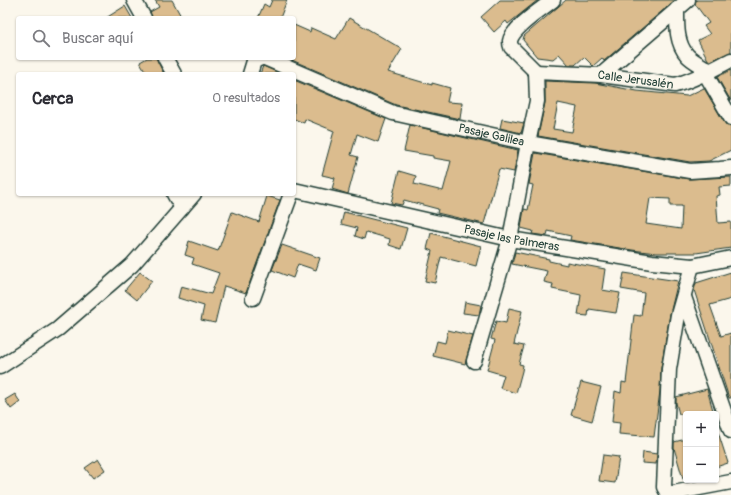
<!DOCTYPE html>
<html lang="es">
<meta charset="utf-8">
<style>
:root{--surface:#fff;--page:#f2f2f3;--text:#2b2b33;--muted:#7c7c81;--line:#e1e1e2}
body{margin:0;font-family:Pangolin,sans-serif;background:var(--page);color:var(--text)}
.controls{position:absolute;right:12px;bottom:12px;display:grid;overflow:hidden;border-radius:4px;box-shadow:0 1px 3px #0004}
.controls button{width:36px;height:36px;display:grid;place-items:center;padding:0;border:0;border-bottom:1px solid var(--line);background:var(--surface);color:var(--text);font:20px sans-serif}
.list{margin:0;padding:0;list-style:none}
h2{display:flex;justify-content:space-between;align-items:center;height:52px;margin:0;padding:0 16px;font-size:17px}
h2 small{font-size:13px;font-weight:400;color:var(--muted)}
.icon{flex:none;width:22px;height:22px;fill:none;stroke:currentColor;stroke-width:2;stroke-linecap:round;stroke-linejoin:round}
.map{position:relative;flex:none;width:731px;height:495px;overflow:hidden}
.search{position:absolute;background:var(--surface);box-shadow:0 1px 3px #0004;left:16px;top:16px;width:280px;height:44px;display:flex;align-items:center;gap:10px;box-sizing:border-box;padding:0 14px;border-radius:4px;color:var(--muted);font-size:15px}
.panel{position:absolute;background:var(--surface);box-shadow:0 1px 3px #0004;left:16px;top:72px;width:280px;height:124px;border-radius:4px}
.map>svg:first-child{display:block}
.building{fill:#dbbc8e;stroke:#1f3d34;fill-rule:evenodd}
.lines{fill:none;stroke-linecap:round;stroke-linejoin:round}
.minor-casing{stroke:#1f3d34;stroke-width:17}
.minor{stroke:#fbf7ec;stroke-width:14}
.labels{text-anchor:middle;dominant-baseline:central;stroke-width:3.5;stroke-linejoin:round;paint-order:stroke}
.street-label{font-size:12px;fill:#1f3d34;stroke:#fbf7ec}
</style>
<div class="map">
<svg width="731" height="495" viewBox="0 0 731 495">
<rect width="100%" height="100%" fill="#fbf7ec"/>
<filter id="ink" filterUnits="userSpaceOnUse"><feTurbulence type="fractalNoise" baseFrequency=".025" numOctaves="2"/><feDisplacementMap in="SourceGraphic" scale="8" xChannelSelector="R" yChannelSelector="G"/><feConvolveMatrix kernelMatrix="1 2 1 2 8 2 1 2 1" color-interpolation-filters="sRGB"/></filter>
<g filter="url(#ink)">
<g class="building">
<polygon points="155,0 172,0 182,18 152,18 150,12 159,7"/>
<polygon points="272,0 287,0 280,18 258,18 264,4 269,7"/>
<polygon points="500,0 538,0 508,24 506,21 494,32 481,17"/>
<polygon points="566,0 675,0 604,61 602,58 593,66 584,57 575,65 569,65 559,54 553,59 537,57 523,40 524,36"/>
<polygon points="696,0 731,0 731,52 710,61 708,60 698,40 710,34 704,26 709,23 695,4"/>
<polygon points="125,6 132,18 106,18"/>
<polygon points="349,18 402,49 388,72 432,85 432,83 450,88 447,102 462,103 460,119 396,105 287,58 294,58 294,25 310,32 311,28 336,39"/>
<polygon points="147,58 156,58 164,74 147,74 140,62"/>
<polygon points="263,66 281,74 260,74"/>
<polygon points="731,70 731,101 717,77"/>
<polygon points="294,80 386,119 378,142 357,134 351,155 358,157 348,194 332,189 335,178 322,175 334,131 305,119 304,123 294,119"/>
<path d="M545 81 595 83 637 91 687 96 704 88 724 122 727 126H731V150L709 161 690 162 538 136 545 103ZM558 103 577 107 572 132 553 129Z"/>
<polygon points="502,119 524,123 521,133 500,128"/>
<polygon points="410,125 518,150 514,172 499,169 484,224 437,213 438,209 404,200 402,205 391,203 399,171 416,176 414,184 443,191 451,161 433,158 433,156 404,151"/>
<path d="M535 153 689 179 731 177V186L719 187 720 195 716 196 718 223 731 222V248L696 253H656L632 250 570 240 571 236 548 231 547 236 532 234 533 231 521 228 524 209 528 210 533 185 529 184ZM650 198 670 199V206H682L681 229 646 224Z"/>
<polygon points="267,196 280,200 246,293 224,286 215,323 201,320 204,306 178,298 181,286 211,294 219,273 192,264 194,258 185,255 189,241 218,251 232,212 259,222"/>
<polygon points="344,212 407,228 401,249 389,245 390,239 366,232 364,239 355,236 357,228 341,224"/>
<polygon points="431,233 481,246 476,266 441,257 435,283 425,281 432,251 427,249"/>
<polygon points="282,245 320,258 316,270 298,264 293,278 272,270"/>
<polygon points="515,252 549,259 549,261 567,265 567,262 605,269 602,290 620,293 616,313 589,309 588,316 578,315 581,295 552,289 553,284 544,282 547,271 512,264"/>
<polygon points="140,272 152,281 137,300 125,290"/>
<polygon points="731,272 731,299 710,305 721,336 731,333 731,398 729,398 694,290 696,283"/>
<polygon points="624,273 678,281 670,314 661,368 660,391 654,437 619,434 620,423 612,422 615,391 621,393 622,382 626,383 634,315 641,316 644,293 621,289"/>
<polygon points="465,302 481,305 479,315 463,313"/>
<polygon points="509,308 522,311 514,344 524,346 519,364 523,365 522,371 516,393 500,388 504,375 487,370 495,340 491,339 496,321 506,323"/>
<polygon points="448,330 473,336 465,364 433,356 437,341 445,343"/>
<polygon points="581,382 601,387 592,421 571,415"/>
<polygon points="707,389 714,414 679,414 676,403 676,397"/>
<polygon points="15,394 20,402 11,409 5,400"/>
<polygon points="716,432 718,432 728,463 716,467"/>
<polygon points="686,439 686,479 683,479 674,448 674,442"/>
<polygon points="643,452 657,454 656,464 642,463"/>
<polygon points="603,455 619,457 615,483 599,481"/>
<polygon points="98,459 105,470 93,478 85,468"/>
</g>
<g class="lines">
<g class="minor-casing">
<g id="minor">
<polyline points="134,0 144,18"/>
<path d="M677 9C677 24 676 43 687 55 692 61 703 66 710 71"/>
<polyline points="165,58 174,74"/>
<path id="s1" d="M261 58H265L393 113 528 143 690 171 720 169 731 168"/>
<path id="s2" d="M536 72 601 75 675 85C695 80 713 69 731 60"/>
<polyline points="705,73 731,118"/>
<polyline points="250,74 254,61 261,58"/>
<polyline points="601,75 688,0"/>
<path id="s3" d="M294 190 510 239 652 262 692 266 731 258"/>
<polyline points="174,194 182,208"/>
<polyline points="692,266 678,315 669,369 664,487 668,494 731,482"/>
<polyline points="684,297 731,431"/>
<polyline points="253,298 291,194"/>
<path d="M474 361 510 239 528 143 537 101 536 72 511 47C510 45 510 43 510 41 512 28 543 8 553 0"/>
<polyline points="0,367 58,329 132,265 194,194"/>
</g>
</g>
<use href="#minor" class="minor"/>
</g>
</g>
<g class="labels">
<g class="street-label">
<text stroke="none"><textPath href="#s2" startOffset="100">Calle Jerusalén</textPath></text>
<text stroke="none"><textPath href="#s1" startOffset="244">Pasaje Galilea</textPath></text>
<text stroke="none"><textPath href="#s3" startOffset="223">Pasaje las Palmeras</textPath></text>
</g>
</g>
</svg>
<div class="controls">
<button>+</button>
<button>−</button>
</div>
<div class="search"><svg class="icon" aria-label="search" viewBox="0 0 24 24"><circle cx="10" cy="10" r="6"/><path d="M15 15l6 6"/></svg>Buscar aquí</div>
<section class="panel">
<h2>Cerca<small>0 resultados</small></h2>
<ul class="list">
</ul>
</section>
</div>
